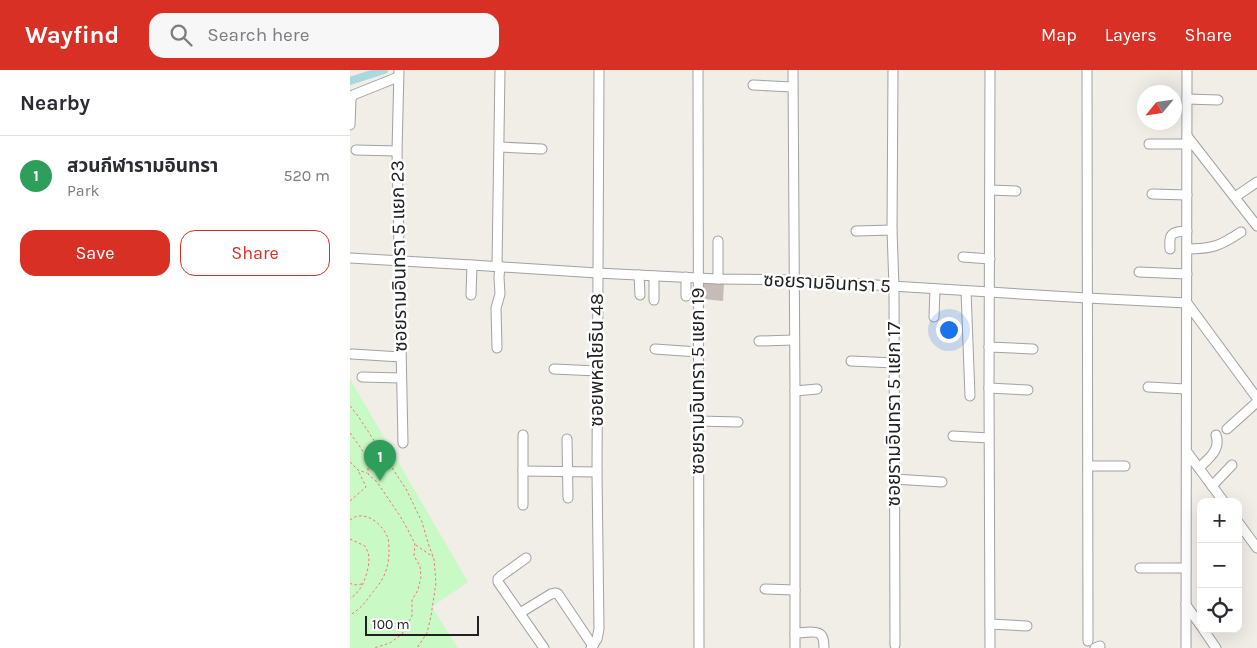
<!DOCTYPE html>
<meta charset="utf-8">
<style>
:root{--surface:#fff;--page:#f7f7f7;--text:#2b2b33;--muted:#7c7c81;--line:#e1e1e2;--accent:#d93025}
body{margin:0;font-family:Karla,"Noto Sans Thai",sans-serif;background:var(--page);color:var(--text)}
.controls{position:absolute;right:15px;bottom:15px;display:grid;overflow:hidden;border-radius:10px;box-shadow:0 5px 20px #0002}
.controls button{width:45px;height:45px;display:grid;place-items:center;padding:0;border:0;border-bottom:1px solid var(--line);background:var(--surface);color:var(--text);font:25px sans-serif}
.compass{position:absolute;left:787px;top:15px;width:45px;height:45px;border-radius:50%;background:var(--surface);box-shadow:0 5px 20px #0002;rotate:241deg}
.scale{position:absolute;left:15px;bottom:12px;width:114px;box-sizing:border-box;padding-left:5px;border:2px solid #212121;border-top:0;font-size:14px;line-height:18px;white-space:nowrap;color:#212121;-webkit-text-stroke:4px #fff;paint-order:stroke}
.you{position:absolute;left:598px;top:259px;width:18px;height:18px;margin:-12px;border:4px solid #fff;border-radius:50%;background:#1a73e8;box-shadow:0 0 0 8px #1a73e833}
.badge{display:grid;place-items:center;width:32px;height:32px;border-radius:50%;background:var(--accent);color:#fff;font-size:16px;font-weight:700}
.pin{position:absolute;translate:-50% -41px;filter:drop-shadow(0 1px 2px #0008)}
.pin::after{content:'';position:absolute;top:26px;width:18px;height:15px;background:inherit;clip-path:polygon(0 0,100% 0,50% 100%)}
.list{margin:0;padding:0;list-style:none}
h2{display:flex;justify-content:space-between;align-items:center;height:65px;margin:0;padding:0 20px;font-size:21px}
h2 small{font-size:16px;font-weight:400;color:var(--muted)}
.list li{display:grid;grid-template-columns:32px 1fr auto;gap:15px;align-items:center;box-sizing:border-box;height:80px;padding:0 20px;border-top:1px solid var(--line)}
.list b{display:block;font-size:19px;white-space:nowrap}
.list p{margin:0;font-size:16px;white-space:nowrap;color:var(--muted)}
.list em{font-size:16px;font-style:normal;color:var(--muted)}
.actions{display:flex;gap:10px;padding:15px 20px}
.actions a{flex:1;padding:11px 0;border:1px solid var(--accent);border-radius:15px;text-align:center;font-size:18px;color:var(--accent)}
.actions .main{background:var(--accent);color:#fff}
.icon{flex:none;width:28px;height:28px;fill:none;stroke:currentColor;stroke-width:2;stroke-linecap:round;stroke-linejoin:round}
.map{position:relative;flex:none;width:907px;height:578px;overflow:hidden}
header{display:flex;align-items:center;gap:30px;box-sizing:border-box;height:70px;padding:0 25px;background:var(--accent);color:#fff}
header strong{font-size:24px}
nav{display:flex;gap:28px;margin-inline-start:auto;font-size:18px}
.search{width:350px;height:45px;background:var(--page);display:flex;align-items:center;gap:12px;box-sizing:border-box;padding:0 18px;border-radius:15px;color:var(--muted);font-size:19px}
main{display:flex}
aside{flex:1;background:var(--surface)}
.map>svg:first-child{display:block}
.park{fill:#c9fac6}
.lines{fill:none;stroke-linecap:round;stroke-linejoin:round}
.canal{stroke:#a8d9de;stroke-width:8}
.building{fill:#c6bbb7}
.minor-casing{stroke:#a2a2a2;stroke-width:11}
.path{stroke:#f97075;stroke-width:1;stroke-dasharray:2.5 2.5;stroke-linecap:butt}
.minor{stroke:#fff;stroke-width:9}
.labels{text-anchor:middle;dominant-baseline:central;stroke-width:5;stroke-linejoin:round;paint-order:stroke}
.street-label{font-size:19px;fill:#212121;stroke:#fff}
</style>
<header>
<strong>Wayfind</strong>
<div class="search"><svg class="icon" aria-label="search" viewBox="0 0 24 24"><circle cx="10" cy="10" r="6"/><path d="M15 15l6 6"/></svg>Search here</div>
<nav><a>Map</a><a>Layers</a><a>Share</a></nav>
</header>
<main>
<aside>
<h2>Nearby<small></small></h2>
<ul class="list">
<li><span class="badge" style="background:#2e9e5b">1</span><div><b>สวนกีฬารามอินทรา</b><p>Park</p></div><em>520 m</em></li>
</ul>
<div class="actions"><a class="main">Save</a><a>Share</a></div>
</aside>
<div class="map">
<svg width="907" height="578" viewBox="0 0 907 578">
<rect width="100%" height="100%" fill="#f1ede7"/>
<polygon class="park" points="0,309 118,512 82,537 108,578 0,578"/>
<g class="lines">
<polyline class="canal" points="0,11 34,0"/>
</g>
<polygon class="building" points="354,212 374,213 373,231 353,229"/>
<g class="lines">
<g class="minor-casing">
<g id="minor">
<polyline points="49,0 47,81 53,373"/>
<polyline points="348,0 349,578"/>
<polyline points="443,0 445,321 445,578"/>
<polyline points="543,0 542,160 544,217 545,575"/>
<polyline points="640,0 639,318 640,578"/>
<polyline points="737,0 738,571"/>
<polyline points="403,15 442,17"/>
<polyline points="837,29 868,30"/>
<polyline points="0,55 1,29 3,25 48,7"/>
<polyline points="837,66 907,156"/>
<polyline points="799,74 838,74"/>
<polyline points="150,77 192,79"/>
<polyline points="6,80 47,81"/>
<polyline points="640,120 666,121"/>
<polyline points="802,124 837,125"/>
<polyline points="885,127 907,112"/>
<polyline points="506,161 542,160"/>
<polyline points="368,171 368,209"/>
<path d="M820 179C819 163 821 162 837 161"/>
<path d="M837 179C862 179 870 176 891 162"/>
<polyline points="613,187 640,189"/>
<polyline points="0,188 122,195 247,203 368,209 444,210 737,228 837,233 907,328"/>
<polyline points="147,196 150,0"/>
<polyline points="789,202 837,204"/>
<polyline points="289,205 290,225"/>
<polyline points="304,206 304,230"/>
<polyline points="616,221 620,326"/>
<polyline points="121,225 122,195"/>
<polyline points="336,226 336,207"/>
<polyline points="584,247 585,219"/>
<polyline points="409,271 444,270"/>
<polyline points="639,277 683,279"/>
<polyline points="147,278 146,238 150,224 149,207 150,196"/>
<polyline points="305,279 348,282"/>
<polyline points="2,284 51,287"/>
<polyline points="501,291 544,293"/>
<polyline points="204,299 247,301"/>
<polyline points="12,307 51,308"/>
<polyline points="798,317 836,319"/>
<polyline points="639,318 678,320"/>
<polyline points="445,321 467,319"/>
<polyline points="348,351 388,352"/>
<polyline points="877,359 907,332"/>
<polyline points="173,365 173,435"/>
<polyline points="603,366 639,368"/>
<polyline points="217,369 218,428"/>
<polyline points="837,382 874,432"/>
<polyline points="738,396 775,396"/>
<path d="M849 398C859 388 871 380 866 365"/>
<polyline points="173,401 247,402"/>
<polyline points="544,409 592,412"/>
<polyline points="862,416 882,395"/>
<polyline points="888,452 907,478"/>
<polyline points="176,488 151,506 148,509 148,512 194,578"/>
<polyline points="790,498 836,498"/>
<polyline points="415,519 445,520"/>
<polyline points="836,535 851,556"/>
<polyline points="170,543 201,524 206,523 208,524 243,576"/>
<polyline points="640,554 677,556"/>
<polyline points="853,559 866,578"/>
<path d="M445 563C451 563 468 560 471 565 474 568 474 574 474 578"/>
<polyline points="241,578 247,569 249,559 247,402 249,0"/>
<polyline points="745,578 750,576"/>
<polyline points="836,578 837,0"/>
</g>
</g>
<g class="path">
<polyline points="0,336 8,346 56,419 72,452 79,476 84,489 86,513 81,546 77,563 67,578"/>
<path d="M0 363C10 377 19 386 18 404L27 412 50 446 57 458 65 474 64 486 70 496 71 507 68 520 62 530V546L52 564 40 573 24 578"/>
<polyline points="0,392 8,400 17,403"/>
<polyline points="0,431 16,417 8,400"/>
<path d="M0 450C13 439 31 452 37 466 39 470 39 477 39 481 39 491 37 502 31 511 29 515 25 519 22 523 15 533 10 539 0 545"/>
<path d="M0 469 15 476C17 480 19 484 19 488 19 501 12 523 0 528"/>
<polyline points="66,475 83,487"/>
<polyline points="0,513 3,515 12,514"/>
</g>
<use href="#minor" class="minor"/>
</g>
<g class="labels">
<g class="street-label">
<text transform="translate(49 186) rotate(-91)">ซอยรามอินทรา 5 แยก 23</text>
<text transform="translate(477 213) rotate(3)">ซอยรามอินทรา 5</text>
<text transform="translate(247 290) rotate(-90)">ซอยพหลโยธิน 48</text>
<text transform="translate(348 311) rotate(-90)">ซอยรามอินทรา 5 แยก 19</text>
<text transform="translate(544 344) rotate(-90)">ซอยรามอินทรา 5 แยก 17</text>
</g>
</g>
</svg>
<div class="controls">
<button>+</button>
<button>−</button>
<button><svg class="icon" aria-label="locate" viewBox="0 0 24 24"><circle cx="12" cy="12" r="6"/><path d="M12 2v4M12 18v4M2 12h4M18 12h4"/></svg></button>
</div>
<svg class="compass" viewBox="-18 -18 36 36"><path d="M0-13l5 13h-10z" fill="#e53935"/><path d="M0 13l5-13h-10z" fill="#7c7c81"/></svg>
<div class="scale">100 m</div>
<div class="you"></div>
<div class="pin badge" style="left:30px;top:411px;background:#2e9e5b">1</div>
</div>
</main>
